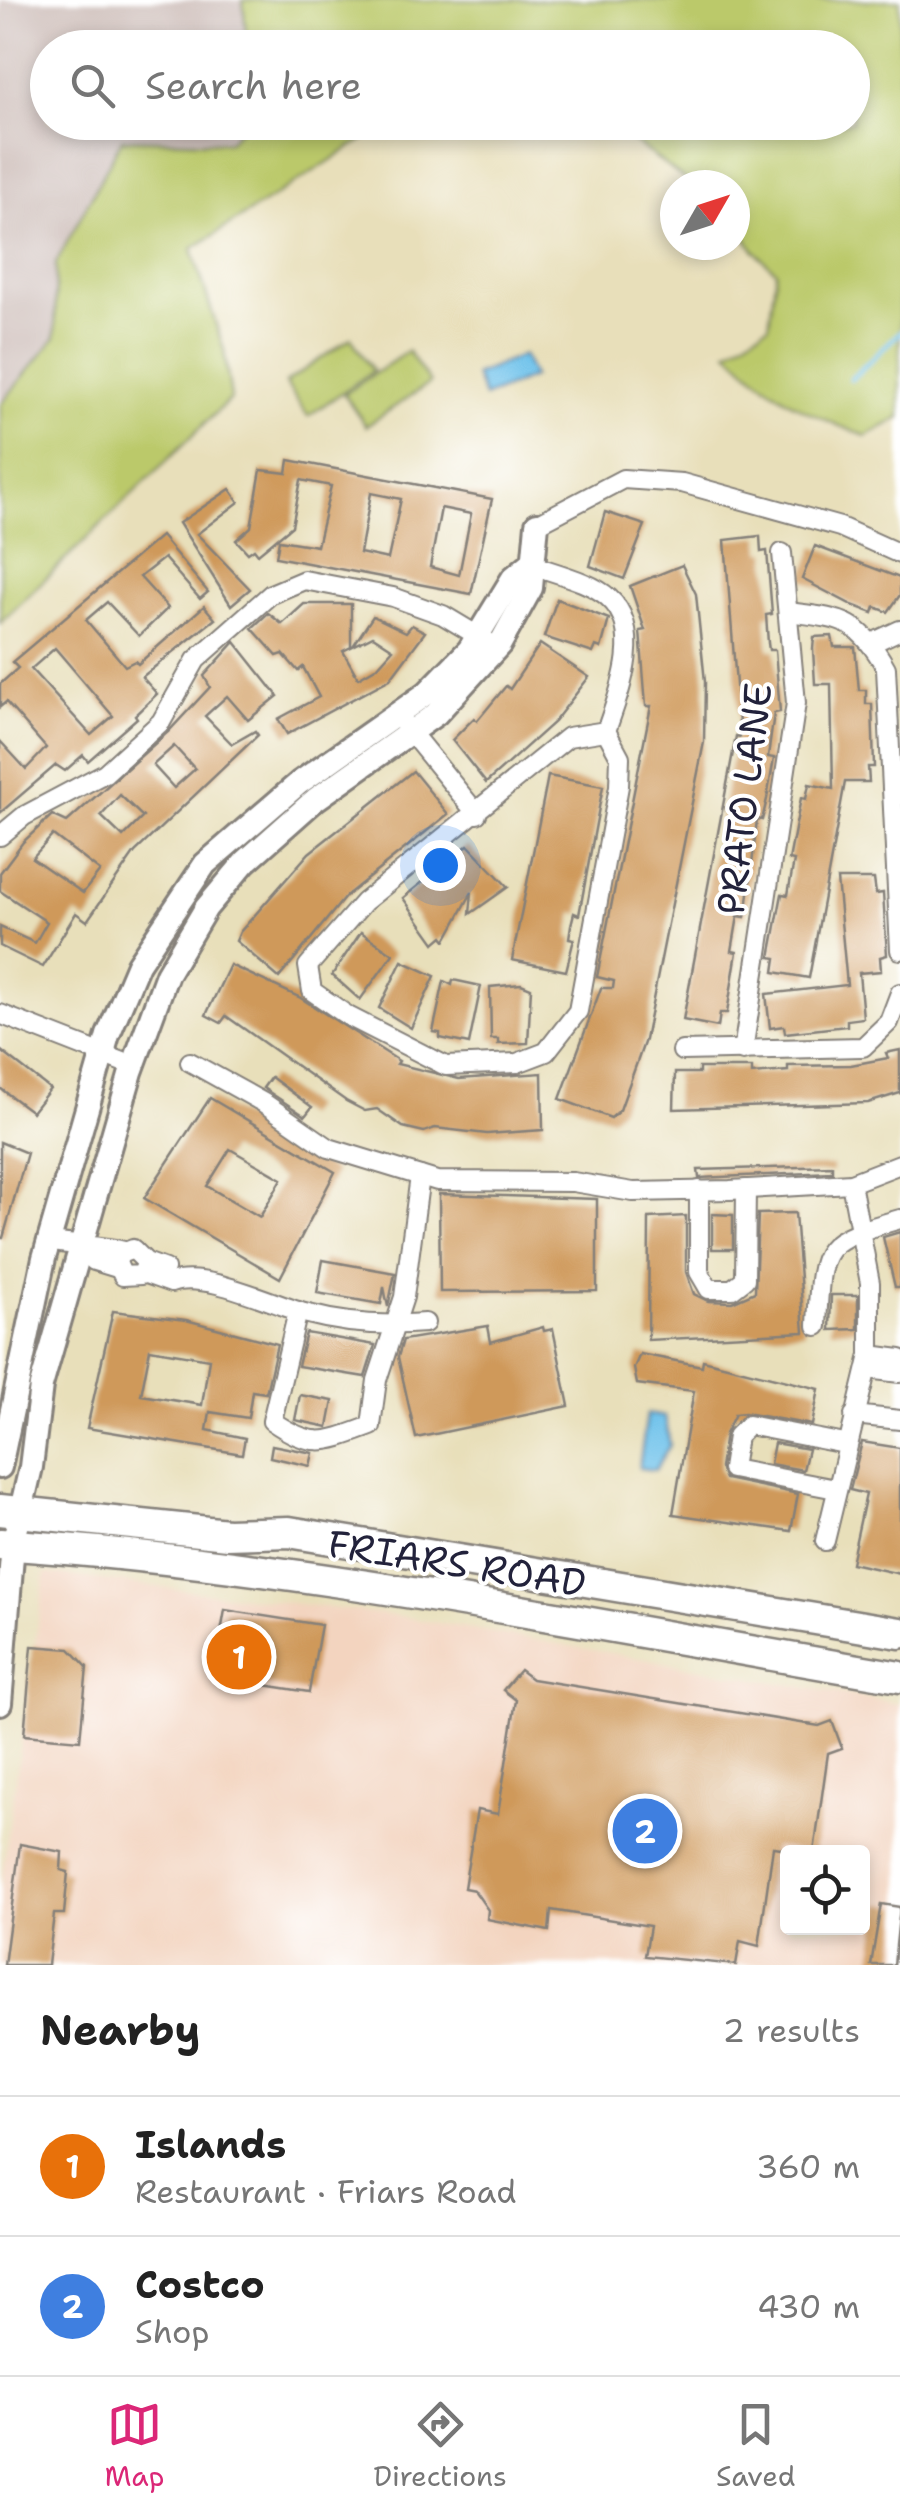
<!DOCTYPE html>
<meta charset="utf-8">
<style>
:root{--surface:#fff;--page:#f6f6f6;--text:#222;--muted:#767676;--line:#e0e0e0;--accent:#db2777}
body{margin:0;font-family:"Shantell Sans",sans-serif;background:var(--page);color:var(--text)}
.controls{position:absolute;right:30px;bottom:30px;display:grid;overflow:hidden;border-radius:10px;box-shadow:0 5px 15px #0003}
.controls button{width:90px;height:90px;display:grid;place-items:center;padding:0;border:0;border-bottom:2px solid var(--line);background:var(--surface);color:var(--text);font:50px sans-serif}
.compass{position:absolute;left:660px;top:170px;width:90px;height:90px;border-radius:50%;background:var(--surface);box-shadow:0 5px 15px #0003;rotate:51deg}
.you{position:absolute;left:440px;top:865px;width:35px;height:35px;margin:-25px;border:8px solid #fff;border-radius:50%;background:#1a73e8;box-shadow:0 0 0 15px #1a73e833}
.badge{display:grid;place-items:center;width:65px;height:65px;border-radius:50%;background:var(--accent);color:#fff;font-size:32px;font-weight:700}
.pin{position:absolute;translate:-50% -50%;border:5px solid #fff;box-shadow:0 2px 10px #0006}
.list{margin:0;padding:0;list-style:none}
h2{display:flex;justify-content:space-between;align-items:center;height:130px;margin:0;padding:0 40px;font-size:42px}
h2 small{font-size:32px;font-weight:400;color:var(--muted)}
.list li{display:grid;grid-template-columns:65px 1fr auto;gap:30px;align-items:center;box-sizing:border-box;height:140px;padding:0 40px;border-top:2px solid var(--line)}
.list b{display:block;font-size:38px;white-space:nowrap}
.list p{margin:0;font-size:32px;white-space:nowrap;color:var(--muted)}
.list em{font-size:32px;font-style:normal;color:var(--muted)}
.icon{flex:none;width:55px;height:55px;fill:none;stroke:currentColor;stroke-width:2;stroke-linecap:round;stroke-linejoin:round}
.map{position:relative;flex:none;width:900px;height:1965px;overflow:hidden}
.search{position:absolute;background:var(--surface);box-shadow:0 5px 15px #0003;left:30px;right:30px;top:30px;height:110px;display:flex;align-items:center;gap:25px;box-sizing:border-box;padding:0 35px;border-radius:55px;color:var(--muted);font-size:38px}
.sheet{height:410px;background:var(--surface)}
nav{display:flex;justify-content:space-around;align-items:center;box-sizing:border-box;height:140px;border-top:2px solid var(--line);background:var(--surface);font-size:28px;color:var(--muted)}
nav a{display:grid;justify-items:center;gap:5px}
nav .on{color:var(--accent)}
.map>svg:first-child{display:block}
.built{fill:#f3d4bf;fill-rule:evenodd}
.industrial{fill:#cfc0bb}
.green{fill:#bbc96b;stroke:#6e7653;stroke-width:2.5}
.water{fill:#6fc2eb;stroke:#487293;stroke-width:2.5}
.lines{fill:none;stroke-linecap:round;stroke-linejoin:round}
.stream{stroke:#6fc2eb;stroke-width:5}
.building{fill:#cf995a;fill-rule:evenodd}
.street-casing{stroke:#85807a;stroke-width:22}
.secondary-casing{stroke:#85807a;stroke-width:28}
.highway-casing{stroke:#85807a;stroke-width:35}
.street{stroke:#fff;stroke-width:18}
.secondary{stroke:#fff;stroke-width:22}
.highway{stroke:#fff;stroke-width:30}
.labels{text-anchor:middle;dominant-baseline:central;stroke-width:8;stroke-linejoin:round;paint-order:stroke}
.street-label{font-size:38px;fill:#22223b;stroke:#fff}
</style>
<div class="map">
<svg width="900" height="1965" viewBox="0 0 900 1965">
<rect width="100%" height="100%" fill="#fff"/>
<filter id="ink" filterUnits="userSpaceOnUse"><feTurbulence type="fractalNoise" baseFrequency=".01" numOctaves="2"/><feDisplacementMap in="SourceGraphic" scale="20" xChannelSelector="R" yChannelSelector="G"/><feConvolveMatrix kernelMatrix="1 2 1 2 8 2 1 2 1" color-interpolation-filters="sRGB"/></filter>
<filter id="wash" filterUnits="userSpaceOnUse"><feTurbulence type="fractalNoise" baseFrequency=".0048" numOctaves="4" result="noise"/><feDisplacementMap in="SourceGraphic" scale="40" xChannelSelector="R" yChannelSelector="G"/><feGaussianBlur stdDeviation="2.25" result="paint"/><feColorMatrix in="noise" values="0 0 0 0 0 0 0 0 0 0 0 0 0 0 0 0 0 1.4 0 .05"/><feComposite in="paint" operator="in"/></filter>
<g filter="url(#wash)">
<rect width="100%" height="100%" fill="#e8dfba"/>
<path class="built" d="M45 1573 398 1616 900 1704V1965H0V1891ZM788 1852H862V1928H788Z"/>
<polygon class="industrial" points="0,0 243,0 247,30 247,47 48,48 48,122 246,122 246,127 228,142 122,140 56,263 55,338 0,405"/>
<g class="green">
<path d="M243 0H900V418L866 436C807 415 772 396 728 351L769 325 776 271C744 244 735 227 735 185H692L609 123 852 122V48H508L502 44 497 48 247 47Z"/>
<polygon points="246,123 389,123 192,249 224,350 231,398 0,623 0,405 55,338 56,263 122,139 228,142"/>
<polygon points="351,338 373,371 308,416 285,383"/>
<polygon points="408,351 430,383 366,426 344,394"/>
</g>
<g class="water">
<polygon points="523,355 533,377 484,397 475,375"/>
<polygon points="647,1414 665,1417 670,1445 655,1470 639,1468"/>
</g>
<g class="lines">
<polyline class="stream" points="851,379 900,332"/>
</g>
<g id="blocks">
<g class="building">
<path d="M289 460 492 499 471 594 276 557 279 540 317 546 331 486 301 480 292 526 258 554 254 549 248 553 236 540 251 527 261 470 287 473ZM371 493 401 499 388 559 360 553ZM441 508 471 514 459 575 430 567Z"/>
<polygon points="230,489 239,502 197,534 250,589 231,605 179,523"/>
<polygon points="605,512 645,525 624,579 590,566"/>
<path d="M161 536 208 592 200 599 164 558 140 577 168 608 139 636 107 602 86 620 125 666 135 661 138 664 204 606 215 619 142 677 157 694 135 715 137 718 88 761 83 755 65 771 56 765 0 813V741L26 769 46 748 6 702 0 707V684L18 668 12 662ZM55 648 113 716 91 735 31 669Z"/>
<polygon points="760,536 761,552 767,551 772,614 766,615 768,643 769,650 775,650 780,712 774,713 768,757 774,758 767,799 762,820 757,819 748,902 745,917 738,916 732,951 737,952 727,1013 720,1013 718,1027 683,1020 736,736 740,737 725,540"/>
<polygon points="815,546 900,578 900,595 888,612 875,607 873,613 852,605 802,579"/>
<polygon points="682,565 696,594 705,682 704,742 645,1040 620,1110 611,1118 560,1099 601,988 613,988 614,981 597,977 651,706 646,706 640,631 645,630 630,586"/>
<polygon points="557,599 609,619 601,648 596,646 593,653 544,637"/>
<polygon points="304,604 351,604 351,647 343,651 358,678 377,667 393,649 373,636 353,646 373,616 406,632 412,625 425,632 390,679 287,734 278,719 319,697 303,667 298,671 283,654 277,656 252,628 268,613 282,624"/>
<polygon points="832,636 834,647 855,647 859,690 866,690 866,704 872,704 874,767 868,767 869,782 845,782 809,978 774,972 776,958 770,957 782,894 788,895 790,883 794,861 789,860 801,798 806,799 809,784 833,789 831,684 815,684 813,649 814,637"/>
<path d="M235 642 278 696 248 720 227 696 205 716 232 744 255 731 258 735 135 852 87 921 76 913 43 967 0 946V927L35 943 47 922 0 891V873L23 842 52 815 67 822 169 731 210 687 204 676ZM174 746 195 769 174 788 153 765ZM120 795 143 817 123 837 101 816ZM53 835 100 871 83 893 32 858Z"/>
<polygon points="540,644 589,677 554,722 486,783 452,740 474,718 477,721 506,686 510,689"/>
<polygon points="413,771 448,814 346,896 279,978 236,941 240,932 309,853"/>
<polygon points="548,776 603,786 579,915 574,913 571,925 569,938 574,939 566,971 512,960"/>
<polygon points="468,845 508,887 470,914 472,892 446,940 443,936 435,943 403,898"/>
<polygon points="837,879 874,879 876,894 883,893 887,955 880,957 881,971 859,973 863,1018 847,1020 847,1026 785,1033 784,1026 770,1028 766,994 847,985"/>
<polygon points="361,932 393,954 360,1000 332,975"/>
<polygon points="402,961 435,976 411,1028 379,1008"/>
<polygon points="230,965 299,997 399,1061 397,1064 459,1079 542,1073 543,1130 487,1134 435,1128 424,1132 403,1127 377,1109 365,1111 346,1101 226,1016 221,1023 206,1015"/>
<polygon points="453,980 481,986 469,1044 440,1038 440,1033 433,1032 444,981 452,985"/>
<polygon points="521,984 531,988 528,1043 498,1044 498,1039 491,1039 490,987"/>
<polygon points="0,1050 50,1089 32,1112 0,1088"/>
<polygon points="900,1050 900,1093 868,1103 674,1109 675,1073 699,1073 699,1068 752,1068 752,1074 788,1071 788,1066 851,1065 888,1058 886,1053"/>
<polygon points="271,1077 312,1107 305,1116 263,1088"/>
<path d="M210 1098 335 1172 280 1278 144 1198ZM230 1149 282 1179 260 1217 207 1186Z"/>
<polygon points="0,1142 27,1153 3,1238 0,1238"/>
<polygon points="832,1166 832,1172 699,1178 698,1170"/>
<polygon points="439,1194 597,1199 597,1291 440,1292"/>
<polygon points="795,1213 804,1332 648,1340 649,1218 686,1216 686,1272 694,1294 708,1301 732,1302 755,1292 758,1214"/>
<polygon points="712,1214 733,1215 733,1249 712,1249"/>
<polygon points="900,1232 900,1287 895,1287 883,1237"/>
<polygon points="323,1260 395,1273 388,1307 384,1287 381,1304 317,1293"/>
<polygon points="831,1295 858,1295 858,1329 830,1330"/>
<path d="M113 1311 186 1320 277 1344 266 1393 252 1391 248 1418 210 1412 207 1430 245 1438 242 1454 87 1428ZM150 1349 209 1359 202 1405 141 1395Z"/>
<polygon points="488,1326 491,1342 543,1327 544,1331 553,1329 569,1406 416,1438 398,1357 403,1340"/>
<polygon points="306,1333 375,1345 365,1377 298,1366"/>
<polygon points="640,1354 702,1366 703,1360 819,1389 812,1425 745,1413 735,1414 725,1434 720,1468 725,1479 798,1494 791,1531 673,1514 694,1391 637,1384 634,1368"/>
<polygon points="300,1395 333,1401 328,1427 295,1420"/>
<polygon points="862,1442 900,1448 900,1574 851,1563 866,1494 850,1490"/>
<polygon points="774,1443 808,1449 803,1470 770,1464"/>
<polygon points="272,1445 313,1453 310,1466 270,1457"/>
<polygon points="225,1610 321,1625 309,1692 213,1677"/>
<polygon points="32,1646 70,1649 87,1667 80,1740 24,1735"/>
<polygon points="520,1670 532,1679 819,1726 832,1721 842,1748 828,1753 814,1852 773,1847 759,1946 740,1941 736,1965 645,1956 650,1926 551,1910 549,1931 487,1919 488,1910 474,1890 464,1888 477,1810 498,1814 516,1700 503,1690"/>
<polygon points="20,1844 62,1852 61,1870 68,1872 64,1914 54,1914 48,1965 4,1965"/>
<polygon points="881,1904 900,1907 894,1965 871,1965"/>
</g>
</g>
</g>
<g filter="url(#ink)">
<use href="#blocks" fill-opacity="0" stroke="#85807a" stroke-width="2.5"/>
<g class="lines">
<g class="street-casing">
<g id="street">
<polyline points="537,524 623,479 682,483 840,527 900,554"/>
<path d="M530 564C553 573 591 581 609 598 645 630 619 694 606 731"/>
<path d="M788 612C842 619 858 618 886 668L900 950"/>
<polyline points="872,643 900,630"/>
<polyline points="404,724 477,814"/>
<polygon points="606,731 620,757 619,786 578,1011 546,1052 517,1063 446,1066 348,1016 312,991 308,966 364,902 568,737"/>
<polyline points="0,836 24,816 105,773 161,722 196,660 271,594 304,580 393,597 443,615 488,642"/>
<polyline points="0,1014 133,1066"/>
<polyline points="682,1051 863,1047 889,1022 900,993"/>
<polyline points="743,1051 796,703 782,553"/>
<polyline points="190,1062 264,1103 329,1148 437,1181 573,1182 633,1192 730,1190 851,1183 900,1164"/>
<polyline points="699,1190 699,1272 709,1289 732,1289 745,1279 746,1189"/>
<path d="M49 1241C75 1247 99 1244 124 1251"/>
<polyline points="82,1248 94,1261 117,1268"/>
<polyline points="146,1265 141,1275 123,1276 117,1263 120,1254 133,1249 146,1262 165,1269"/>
<path d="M143 1273 171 1283C205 1270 273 1305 308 1314 345 1324 388 1326 425 1323"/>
<path d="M298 1311 272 1421C313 1449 325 1443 371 1426L377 1380 404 1297 420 1176"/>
<path d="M817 1326C821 1244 819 1242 900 1219"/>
<polyline points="870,1355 900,1359"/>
<polyline points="867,1369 900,1373"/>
<polyline points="854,1415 900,1420"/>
<polyline points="836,1489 732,1469 737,1436 748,1425 845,1444"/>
<polyline points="825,1541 870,1355 870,1283 851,1183"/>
</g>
</g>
<g class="secondary-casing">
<g id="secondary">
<polyline points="0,1467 44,1258 108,1035 138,964 205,864 299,783 427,693 469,650 513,578 530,564"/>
<polyline points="0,1703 13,1544 31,1467 41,1386 131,1072 167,974 206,908 245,862 316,799 436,714 500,644 531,588 537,524"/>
</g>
</g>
<g class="highway-casing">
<g id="highway">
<polyline points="0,1510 227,1534 289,1532 900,1633"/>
<path d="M0 1544C302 1564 602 1627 900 1677"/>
</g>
</g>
<use href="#street" class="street"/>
<use href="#secondary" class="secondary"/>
<use href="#highway" class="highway"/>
</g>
</g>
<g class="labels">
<g class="street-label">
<text transform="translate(744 799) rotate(-83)">PRATO LANE</text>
<text transform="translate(457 1563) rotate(9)">FRIARS ROAD</text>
</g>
</g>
</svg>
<div class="controls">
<button><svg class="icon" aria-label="locate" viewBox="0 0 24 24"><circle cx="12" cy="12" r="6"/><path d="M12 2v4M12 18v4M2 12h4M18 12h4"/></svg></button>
</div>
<svg class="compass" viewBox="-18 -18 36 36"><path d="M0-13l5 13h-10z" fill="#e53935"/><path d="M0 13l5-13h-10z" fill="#767676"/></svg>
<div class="you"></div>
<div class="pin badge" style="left:239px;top:1657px;background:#e8710a">1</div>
<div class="pin badge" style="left:645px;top:1831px;background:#3f7fe0">2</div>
<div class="search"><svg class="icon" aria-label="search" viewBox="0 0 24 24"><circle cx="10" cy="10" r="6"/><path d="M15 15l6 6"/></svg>Search here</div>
</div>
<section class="sheet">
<h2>Nearby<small>2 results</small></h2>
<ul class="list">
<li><span class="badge" style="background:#e8710a">1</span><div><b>Islands</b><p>Restaurant · Friars Road</p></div><em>360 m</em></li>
<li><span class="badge" style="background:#3f7fe0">2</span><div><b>Costco</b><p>Shop</p></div><em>430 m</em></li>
</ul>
</section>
<nav>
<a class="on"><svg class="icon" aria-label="map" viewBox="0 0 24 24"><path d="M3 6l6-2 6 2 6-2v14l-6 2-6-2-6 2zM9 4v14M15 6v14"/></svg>Map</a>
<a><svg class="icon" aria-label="directions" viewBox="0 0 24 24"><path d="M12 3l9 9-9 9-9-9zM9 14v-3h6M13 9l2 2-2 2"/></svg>Directions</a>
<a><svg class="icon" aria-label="saved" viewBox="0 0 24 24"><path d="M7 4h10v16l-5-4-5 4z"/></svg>Saved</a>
</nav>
